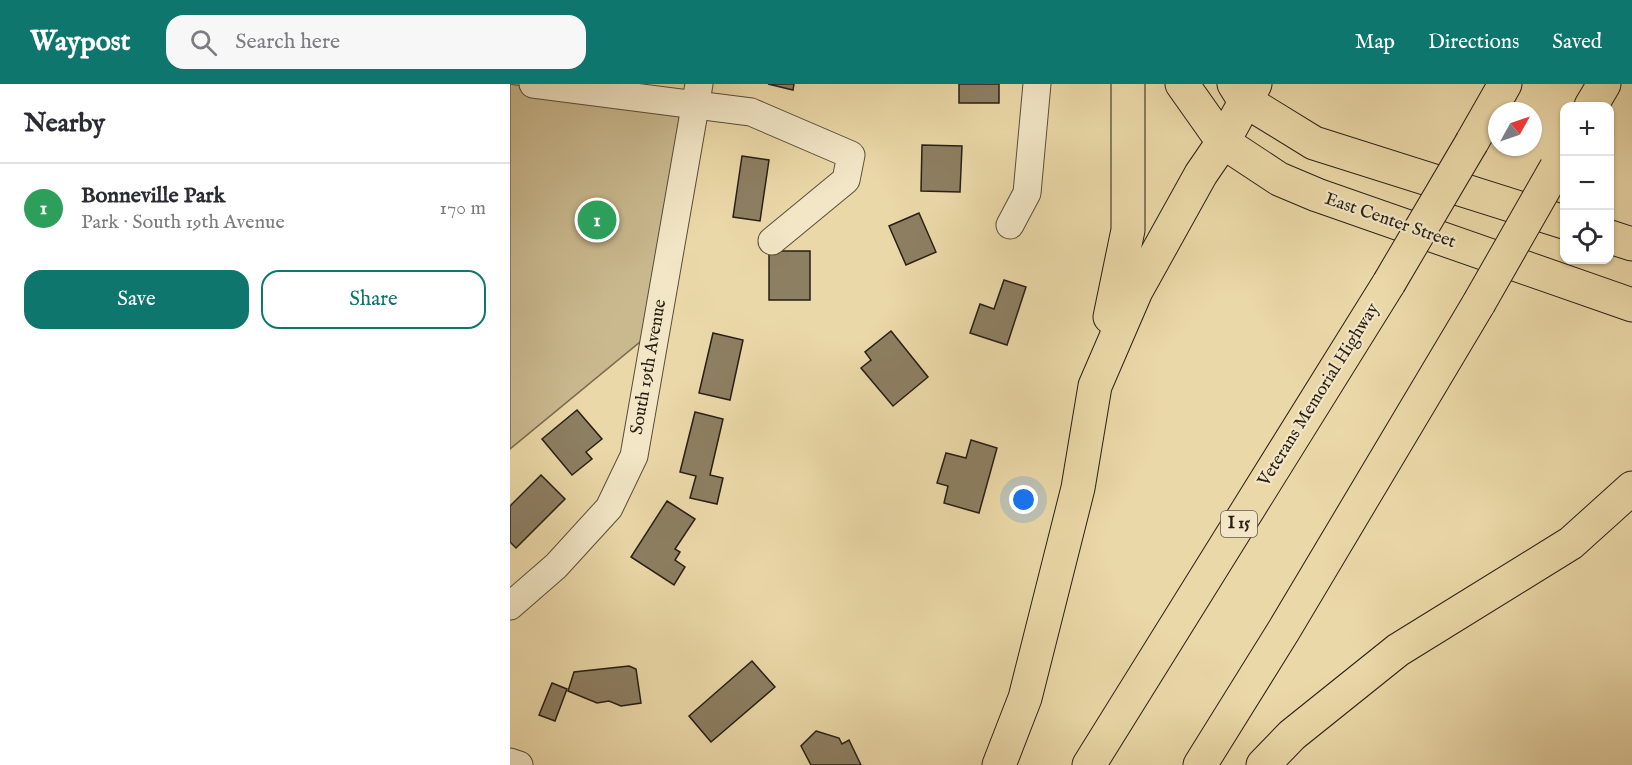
<!DOCTYPE html>
<meta charset="utf-8">
<style>
:root{--surface:#fff;--page:#f7f7f7;--text:#2b2b33;--muted:#7c7c81;--line:#e1e1e2;--accent:#0f766e}
body{margin:0;font-family:"IM FELL English",serif;background:var(--page);color:var(--text)}
.controls{position:absolute;right:18px;top:18px;display:grid;overflow:hidden;border-radius:12px;box-shadow:0 2px 4px #0004}
.controls button{width:54px;height:54px;display:grid;place-items:center;padding:0;border:0;border-bottom:2px solid var(--line);background:var(--surface);color:var(--text);font:30px sans-serif}
.compass{position:absolute;left:978px;top:18px;width:54px;height:54px;border-radius:50%;background:var(--surface);box-shadow:0 2px 4px #0004;rotate:50deg}
.you{position:absolute;left:514px;top:416px;width:21px;height:21px;margin:-15px;border:4px solid #fff;border-radius:50%;background:#1a73e8;box-shadow:0 0 0 9px #1a73e833}
.badge{display:grid;place-items:center;width:39px;height:39px;border-radius:50%;background:var(--accent);color:#fff;font-size:20px;font-weight:700}
.pin{position:absolute;translate:-50% -50%;border:3px solid #fff;box-shadow:0 2px 6px #0006}
.list{margin:0;padding:0;list-style:none}
h2{display:flex;justify-content:space-between;align-items:center;height:78px;margin:0;padding:0 24px;font-size:26px}
h2 small{font-size:20px;font-weight:400;color:var(--muted)}
.list li{display:grid;grid-template-columns:39px 1fr auto;gap:18px;align-items:center;box-sizing:border-box;height:90px;padding:0 24px;border-top:2px solid var(--line)}
.list b{display:block;font-size:22px;white-space:nowrap}
.list p{margin:0;font-size:20px;white-space:nowrap;color:var(--muted)}
.list em{font-size:20px;font-style:normal;color:var(--muted)}
.actions{display:flex;gap:12px;padding:18px 24px}
.actions a{flex:1;padding:14px 0;border:2px solid var(--accent);border-radius:18px;text-align:center;font-size:21px;color:var(--accent)}
.actions .main{background:var(--accent);color:#fff}
.icon{flex:none;width:33px;height:33px;fill:none;stroke:currentColor;stroke-width:2;stroke-linecap:round;stroke-linejoin:round}
.map{position:relative;flex:none;width:1122px;height:681px;overflow:hidden}
header{display:flex;align-items:center;gap:36px;box-sizing:border-box;height:84px;padding:0 30px;background:var(--accent);color:#fff}
header strong{font-size:28px}
nav{display:flex;gap:33px;margin-inline-start:auto;font-size:21px}
.search{width:420px;height:54px;background:var(--page);display:flex;align-items:center;gap:15px;box-sizing:border-box;padding:0 21px;border-radius:18px;color:var(--muted);font-size:22px}
main{display:flex}
aside{flex:1;background:var(--surface)}
.map>svg:first-child{display:block}
.green{fill:#cab98f;stroke:#786c52;stroke-width:1.5}
.building{fill:#8d7f62;stroke:#271f16;stroke-width:1.5}
.lines{fill:none;stroke-linecap:round;stroke-linejoin:round}
.minor-casing{stroke:#584d3a;stroke-width:29}
.major-casing{stroke:#271f16;stroke-width:35}
.highway-casing{stroke:#271f16;stroke-width:35}
.minor{stroke:#f2e6c6;stroke-width:27}
.major{stroke:#ebd8a8;stroke-width:33}
.highway{stroke:#ebd8a8;stroke-width:33}
.highway-bridge-casing{stroke:#271f16;stroke-width:35;stroke-linecap:butt}
.highway-bridge{stroke:#ebd8a8;stroke-width:33}
.labels{text-anchor:middle;dominant-baseline:central;stroke-width:4.5;stroke-linejoin:round;paint-order:stroke}
.shield{fill:#f2e6c6;stroke:#645b4b;stroke-width:1.5}
.shield-label{font-size:16px;font-weight:bold;fill:#271f16}
.street-label{font-size:18px;fill:#271f16;stroke:#f2e6c6}
</style>
<header>
<strong>Waypost</strong>
<div class="search"><svg class="icon" aria-label="search" viewBox="0 0 24 24"><circle cx="10" cy="10" r="6"/><path d="M15 15l6 6"/></svg>Search here</div>
<nav><a>Map</a><a>Directions</a><a>Saved</a></nav>
</header>
<main>
<aside>
<h2>Nearby<small></small></h2>
<ul class="list">
<li><span class="badge" style="background:#2e9e5b">1</span><div><b>Bonneville Park</b><p>Park · South 19th Avenue</p></div><em>170 m</em></li>
</ul>
<div class="actions"><a class="main">Save</a><a>Share</a></div>
</aside>
<div class="map">
<svg width="1122" height="681" viewBox="0 0 1122 681">
<rect width="100%" height="100%" fill="#ebd8a8"/>
<filter id="stains"><feTurbulence type="fractalNoise" baseFrequency=".00333" numOctaves="4"/><feColorMatrix values="0 0 0 0 .2 0 0 0 0 .09 0 0 0 0 .02 0 0 0 .5 -.17"/></filter>
<radialGradient id="worn" r=".72"><stop offset=".6" stop-color="#630" stop-opacity="0"/><stop offset="1" stop-color="#630" stop-opacity=".3"/></radialGradient>
<polygon class="green" points="0,0 183,30 159,234 0,365"/>
<g class="building">
<polygon points="258,0 284,0 283,6"/>
<rect x="449" y="0" width="40" height="19"/>
<polygon points="412,61 452,62 450,108 411,107"/>
<polygon points="232,72 259,76 250,137 223,133"/>
<polygon points="409,129 426,168 396,181 379,142"/>
<rect x="259" y="167" width="41" height="49"/>
<polygon points="494,196 516,203 497,261 460,249 470,220 484,225"/>
<polygon points="381,247 418,293 383,322 351,284 361,276 355,268"/>
<polygon points="203,249 233,256 220,316 189,309"/>
<polygon points="67,326 92,355 76,368 82,375 62,391 32,355"/>
<polygon points="185,328 213,335 200,391 213,394 207,420 180,414 186,392 170,388"/>
<polygon points="461,356 487,364 469,429 434,419 438,402 427,399 436,369 456,374"/>
<polygon points="31,391 55,415 6,464 0,458 0,422"/>
<polygon points="157,417 185,435 165,465 170,468 165,476 175,483 164,501 121,473"/>
<polygon points="242,577 265,603 201,658 179,632"/>
<polygon points="119,582 126,585 131,619 111,622 99,617 87,619 58,607 64,588"/>
<polygon points="42,599 57,605 45,637 29,631"/>
<polygon points="306,647 329,654 332,660 339,656 351,681 301,681 291,662"/>
</g>
<g class="lines">
<g class="minor-casing">
<g id="minor">
<polyline points="23,0 241,28 341,71 336,96 262,157"/>
<polyline points="500,141 517,109 527,0"/>
<polyline points="0,522 46,482 99,424 124,372 189,0"/>
<polyline points="0,678 9,681"/>
</g>
</g>
<g class="major-casing">
<g id="major">
<polyline points="672,0 713,58 769,95 807,111 1122,221"/>
<polyline points="724,0 734,16 804,59 1054,138"/>
<polyline points="1100,153 1122,160"/>
</g>
</g>
<g class="highway-casing">
<g id="highway">
<polyline points="1081,22 1094,0"/>
<polyline points="962,58 995,0"/>
<polyline points="600,233 618,146 618,0"/>
<polyline points="489,681 515,614 568,404 585,302 626,207 691,90 713,58 745,0"/>
<polyline points="579,681 879,199"/>
<polyline points="690,681 774,546 969,219"/>
<polyline points="753,681 782,651 888,566 1061,459 1122,404"/>
</g>
</g>
<use href="#minor" class="minor"/>
<use href="#major" class="major"/>
<use href="#highway" class="highway"/>
<g class="highway-bridge-casing">
<g id="highway-bridge">
<polyline points="879,199 962,58"/>
<polyline points="969,219 1046,84"/>
</g>
</g>
<use href="#highway-bridge" class="highway-bridge"/>
</g>
<g class="labels">
<rect class="shield" x="711" y="427" width="36" height="26" rx="4.5"/>
<g class="shield-label">
<text x="729" y="440">I 15</text>
</g>
<g class="street-label">
<text transform="translate(880 137) rotate(19)">East Center Street</text>
<text transform="translate(139 283) rotate(-80)">South 19th Avenue</text>
<text transform="translate(809 311) rotate(-58)">Veterans Memorial Highway</text>
</g>
</g>
<rect width="100%" height="100%" filter="url(#stains)"/>
<rect width="100%" height="100%" fill="url(#worn)"/>
</svg>
<div class="controls">
<button>+</button>
<button>−</button>
<button><svg class="icon" aria-label="locate" viewBox="0 0 24 24"><circle cx="12" cy="12" r="6"/><path d="M12 2v4M12 18v4M2 12h4M18 12h4"/></svg></button>
</div>
<svg class="compass" viewBox="-18 -18 36 36"><path d="M0-13l5 13h-10z" fill="#e53935"/><path d="M0 13l5-13h-10z" fill="#7c7c81"/></svg>
<div class="you"></div>
<div class="pin badge" style="left:87px;top:136px;background:#2e9e5b">1</div>
</div>
</main>
